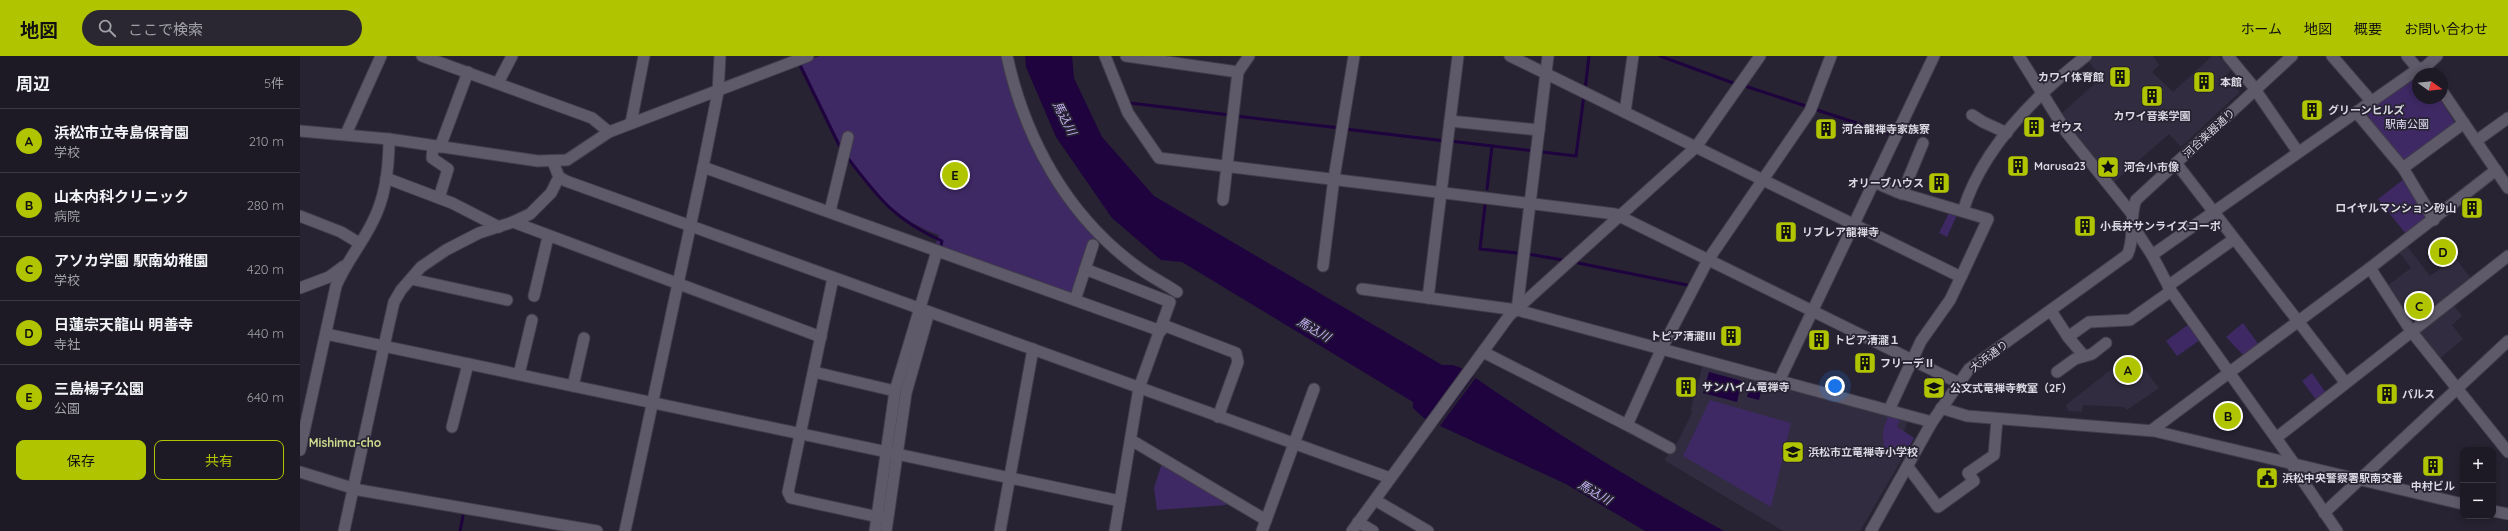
<!DOCTYPE html>
<html lang="ja">
<meta charset="utf-8">
<style>
:root{--surface:#1d1a26;--page:#2a2732;--text:#f1f3f6;--muted:#a0a1a7;--line:#3b3843;--accent:#b0c500}
body{margin:0;font-family:Quicksand,"Noto Sans JP",sans-serif;background:var(--page);color:var(--text)}
.controls{position:absolute;right:12px;bottom:12px;display:grid;overflow:hidden;border-radius:8px;box-shadow:0 2px 6px #0003}
.controls button{width:36px;height:36px;display:grid;place-items:center;padding:0;border:0;border-bottom:1px solid var(--line);background:var(--surface);color:var(--text);font:20px sans-serif}
.compass{position:absolute;left:2112px;top:12px;width:36px;height:36px;border-radius:50%;background:var(--surface);box-shadow:0 2px 6px #0003;rotate:105deg}
.you{position:absolute;left:1535px;top:330px;width:14px;height:14px;margin:-10px;border:3px solid #fff;border-radius:50%;background:#1a73e8;box-shadow:0 0 0 6px #1a73e833}
.badge{display:grid;place-items:center;width:26px;height:26px;border-radius:50%;background:var(--accent);color:#111;font-size:13px;font-weight:700}
.pin{position:absolute;translate:-50% -50%;border:2px solid #fff;box-shadow:0 1px 4px #0006}
.list{margin:0;padding:0;list-style:none}
h2{display:flex;justify-content:space-between;align-items:center;height:52px;margin:0;padding:0 16px;font-size:17px}
h2 small{font-size:13px;font-weight:400;color:var(--muted)}
.list li{display:grid;grid-template-columns:26px 1fr auto;gap:12px;align-items:center;box-sizing:border-box;height:64px;padding:0 16px;border-top:1px solid var(--line)}
.list b{display:block;font-size:15px;white-space:nowrap}
.list p{margin:0;font-size:13px;white-space:nowrap;color:var(--muted)}
.list em{font-size:13px;font-style:normal;color:var(--muted)}
.actions{display:flex;gap:8px;padding:12px 16px}
.actions a{flex:1;padding:9px 0;border:1px solid var(--accent);border-radius:8px;text-align:center;font-size:14px;color:var(--accent)}
.actions .main{background:var(--accent);color:#111}
.icon{flex:none;width:22px;height:22px;fill:none;stroke:currentColor;stroke-width:2;stroke-linecap:round;stroke-linejoin:round}
.map{position:relative;flex:none;width:2208px;height:475px;overflow:hidden}
header{display:flex;align-items:center;gap:24px;box-sizing:border-box;height:56px;padding:0 20px;background:var(--accent);color:#111}
header strong{font-size:19px}
nav{display:flex;gap:22px;margin-inline-start:auto;font-size:14px}
.search{width:280px;height:36px;background:var(--page);display:flex;align-items:center;gap:10px;box-sizing:border-box;padding:0 14px;border-radius:22px;color:var(--muted);font-size:15px}
main{display:flex}
aside{flex:1;background:var(--surface)}
.map>svg:first-child{display:block}
.built{fill:#312c3f}
.green{fill:#3e2964}
.water{fill:#1e033e}
.pier{fill:#272332}
.lines{fill:none;stroke-linecap:round;stroke-linejoin:round}
.stream{stroke:#1e033e;stroke-width:3}
.minor-casing{stroke:#413d49;stroke-width:13}
.minor{stroke:#5e5a6a;stroke-width:11}
.labels{text-anchor:middle;dominant-baseline:central;stroke-width:3.5;stroke-linejoin:round;paint-order:stroke}
.poi-label{font-size:11px;font-weight:bold;fill:#dbd9e3;stroke:#272332;text-anchor:start}
.park-label{font-size:11px;fill:#e3def5;stroke:#272332}
.street-label{font-size:11px;fill:#dbd9e3;stroke:#272332}
.water-label{font-size:12px;font-style:italic;fill:#c6b3f6;stroke:#272332}
.neighbourhood-label{font-size:12px;font-weight:bold;fill:#cddb8e;stroke:#272332}
</style>
<header>
<strong>地図</strong>
<div class="search"><svg class="icon" aria-label="search" viewBox="0 0 24 24"><circle cx="10" cy="10" r="6"/><path d="M15 15l6 6"/></svg>ここで検索</div>
<nav><a>ホーム</a><a>地図</a><a>概要</a><a>お問い合わせ</a></nav>
</header>
<main>
<aside>
<h2>周辺<small>5件</small></h2>
<ul class="list">
<li><span class="badge">A</span><div><b>浜松市立寺島保育園</b><p>学校</p></div><em>210 m</em></li>
<li><span class="badge">B</span><div><b>山本内科クリニック</b><p>病院</p></div><em>280 m</em></li>
<li><span class="badge">C</span><div><b>アソカ学園 駅南幼稚園</b><p>学校</p></div><em>420 m</em></li>
<li><span class="badge">D</span><div><b>日蓮宗天龍山 明善寺</b><p>寺社</p></div><em>440 m</em></li>
<li><span class="badge">E</span><div><b>三島楊子公園</b><p>公園</p></div><em>640 m</em></li>
</ul>
<div class="actions"><a class="main">保存</a><a>共有</a></div>
</aside>
<div class="map">
<svg width="2208" height="475" viewBox="0 0 2208 475">
<rect width="100%" height="100%" fill="#272332"/>
<g class="built">
<polygon points="1792,0 1853,0 1859,9 1852,16 1873,36 1912,0 1919,0 1931,14 1925,20 1940,36 1881,91 1869,78 1813,127 1760,59 1801,22 1787,3"/>
<polygon points="2107,190 2130,220 2155,202 2172,224 2113,270 2087,230 2111,212 2099,196"/>
<polygon points="2153,248 2162,260 2152,269 2163,283 2139,303 2117,276"/>
<polygon points="1832,297 1859,332 1827,354 1824,351 1783,349 1782,356 1768,355 1766,349"/>
<polygon points="1403,308 1608,365 1604,375 1614,382 1560,475 1483,475 1364,404 1376,389 1392,357 1391,353"/>
</g>
<g class="green">
<path d="M520 0H704L717 51 798 182 790 187 773 236 770 238 635 190 639 179C564 153 533 74 499 8Z"/>
<polygon points="2118,17 2121,18 2118,18 2118,42 2139,42 2155,67 2104,108 2063,58"/>
<polygon points="2104,123 2129,162 2106,178 2078,143"/>
<polygon points="1650,155 1658,157 1647,181 1639,177"/>
<polygon points="1943,267 1959,289 1944,300 1926,281"/>
<polygon points="1889,268 1900,284 1877,300 1866,285"/>
<polygon points="2012,317 2026,337 2017,345 2002,325"/>
<polygon points="1410,344 1491,367 1471,451 1383,400"/>
<path d="M1588 360 1600 363 1597 371 1614 382 1604 400 1587 399C1581 384 1582 374 1588 360Z"/>
<polygon points="862,407 929,443 926,449 857,454 854,432"/>
</g>
<g class="water">
<path d="M725 0H772L774 22 802 81 854 140 1142 309H1153L1161 312C1246 371 1333 426 1424 475H1345L1266 428 1125 363 1113 352V346L882 206 861 204 812 162 756 81 726 11Z"/>
<polygon points="1409,316 1442,325 1437,346 1403,337"/>
<polygon points="1451,328 1462,331 1459,344 1447,341"/>
</g>
<polygon class="pier" points="1175,319 1177,320 1139,371 1137,370"/>
<g class="lines">
<g class="stream">
<polyline points="1360,0 1436,28"/>
<polyline points="499,7 542,95"/>
<polyline points="1442,29 1509,51"/>
<polyline points="1285,34 1289,0"/>
<polyline points="830,47 930,59"/>
<polyline points="1514,53 1590,78"/>
<polyline points="936,60 1040,72"/>
<polyline points="1045,73 1145,85"/>
<polyline points="1150,85 1276,100 1284,39"/>
<path d="M547 101C579 142 592 162 642 185L640 194"/>
<polyline points="1187,133 1192,90"/>
<polyline points="1185,149 1180,193 1217,197"/>
<polyline points="1228,198 1263,204"/>
<polyline points="1278,207 1387,229"/>
<polyline points="160,475 163,460"/>
</g>
<g class="minor-casing">
<g id="minor">
<polyline points="122,0 292,62 309,76"/>
<path d="M707 0C725 83 767 159 836 210 849 220 864 227 877 236"/>
<polyline points="805,0 828,57 859,102 1315,158 1659,327"/>
<polyline points="826,0 938,16 923,144"/>
<polyline points="1210,0 1661,221 1650,244 1621,285 1589,354"/>
<polyline points="1719,0 1767,77 1832,158"/>
<polyline points="1928,0 1952,29 1998,96"/>
<polyline points="2032,0 2072,46"/>
<polyline points="2107,0 2118,13"/>
<polyline points="938,16 949,0"/>
<polyline points="198,27 212,0"/>
<polyline points="2142,35 2208,132"/>
<polyline points="1325,56 1333,0"/>
<polyline points="2057,57 2103,112 2134,164"/>
<polyline points="1672,59 1683,66 1707,77"/>
<polyline points="1150,65 1239,74"/>
<polyline points="331,67 344,0"/>
<polyline points="0,75 89,83 238,105 267,104 309,76 508,0"/>
<polyline points="46,78 81,0"/>
<polyline points="2176,85 2208,62"/>
<polyline points="133,90 132,102 148,113 139,142"/>
<polyline points="140,91 168,16"/>
<polyline points="253,106 259,121 266,125 1090,422"/>
<polyline points="1876,107 2045,326"/>
<polyline points="403,111 861,275"/>
<polyline points="2103,112 2164,67"/>
<polyline points="86,122 152,147 199,171"/>
<polyline points="1574,126 1597,136 1688,163 1661,221"/>
<polyline points="1602,138 1623,87"/>
<polyline points="530,155 548,81"/>
<path d="M1663 155C1682 92 1736 39 1786 0"/>
<polyline points="0,160 41,176 59,187"/>
<polyline points="213,166 521,281"/>
<polyline points="1831,167 1852,199 1871,235 1993,406"/>
<polyline points="1852,199 2118,13 2125,11 2137,0"/>
<polyline points="1023,210 1034,122 1054,0"/>
<polyline points="2070,212 2196,114"/>
<polyline points="785,213 870,246 839,332 815,475"/>
<polyline points="533,222 488,436 491,442 578,461"/>
<polyline points="111,223 207,244"/>
<polyline points="1868,230 1934,183"/>
<polyline points="0,232 29,221 44,210"/>
<polyline points="1062,233 1217,254 1632,366"/>
<polyline points="234,240 248,181"/>
<polyline points="1128,242 1158,0"/>
<polyline points="775,244 793,189"/>
<polyline points="1217,254 1248,0"/>
<polyline points="1751,255 1768,281 1789,266 1830,264 1871,235"/>
<polyline points="863,269 936,297 938,306 918,361"/>
<polyline points="26,278 820,445"/>
<polyline points="1768,281 1784,300"/>
<polyline points="1183,296 1327,369 1362,292 1408,204 1510,55 1531,0"/>
<polyline points="514,316 595,335"/>
<polyline points="1757,316 1775,303 1792,298 1806,287"/>
<polyline points="219,318 232,264"/>
<polyline points="1480,323 1634,0"/>
<polyline points="273,330 284,282"/>
<polyline points="1641,352 1667,360 1854,375 2163,448"/>
<polyline points="1327,369 1370,392"/>
<polyline points="152,371 168,308"/>
<polyline points="1852,374 2070,212 2111,275 2208,396"/>
<polyline points="1976,382 2208,200"/>
<polyline points="831,384 966,464"/>
<path d="M0 394 36 230C46 206 62 188 73 165 86 140 89 111 89 83"/>
<polyline points="1990,406 2037,475"/>
<polyline points="1608,411 1638,451 1674,425 1668,417 1694,399 1697,363"/>
<polyline points="0,416 59,434 297,475"/>
<polyline points="1075,444 1128,475"/>
<polyline points="2193,455 2208,458"/>
<polyline points="2024,457 2208,285"/>
<polyline points="1058,466 1073,475"/>
<polyline points="44,475 84,290 94,246 101,234 121,211 146,194 179,177 213,166 230,158 251,137 259,121"/>
<polyline points="325,475 403,111 418,36 420,0"/>
<polyline points="575,475 595,335 637,195"/>
<polyline points="586,475 606,337 629,256"/>
<polyline points="700,475 733,293"/>
<polyline points="962,475 1014,333"/>
<polyline points="1052,475 1209,260 1396,91 1460,0"/>
<path d="M1571 475 1632 366 1669 313 1827 199C1835 186 1829 160 1836 144L1992 0"/>
</g>
</g>
<use href="#minor" class="minor"/>
</g>
<defs>
<g id="building-square" transform="scale(1.15)"><rect x="-9" y="-9" width="18" height="18" rx="4" fill="#b0c500" stroke="#272332"/><path d="M-4-6H4V6H1V3H-1V6H-4ZM-2.5-4.3h1.7v1.8h-1.7ZM.8-4.3h1.7v1.8H.8ZM-2.5-1h1.7V.8h-1.7ZM.8-1h1.7V.8H.8Z" fill="#111"/></g>
<g id="sight-square" transform="scale(1.15)"><rect x="-9" y="-9" width="18" height="18" rx="4" fill="#b0c500" stroke="#272332"/><path d="M0-6L1.8-2.2L6-1.7L2.9 1.2L3.7 5.4L0 3.3L-3.7 5.4L-2.9 1.2L-6-1.7L-1.8-2.2Z" fill="#111"/></g>
<g id="school-square" transform="scale(1.15)"><rect x="-9" y="-9" width="18" height="18" rx="4" fill="#b0c500" stroke="#272332"/><path d="M0-5L7-2L0 1L-7-2ZM-4 1L0 2.5L4 1V4Q0 6-4 4Z" fill="#111"/></g>
<g id="civic-square" transform="scale(1.15)"><rect x="-9" y="-9" width="18" height="18" rx="4" fill="#b0c500" stroke="#272332"/><path d="M-.6-6.5H3V-4.5H.6V-3L4-1V1h2V6H-6V1h2V-1L-.6-3ZM-1.2 2.5V6h2.4V2.5Z" fill="#111"/></g>
</defs>
<g fill-rule="evenodd">
<use href="#building-square" x="1820" y="21"/>
<use href="#building-square" x="1904" y="26"/>
<use href="#building-square" x="1852" y="40"/>
<use href="#building-square" x="2012" y="54"/>
<use href="#building-square" x="1734" y="71"/>
<use href="#building-square" x="1526" y="73"/>
<use href="#building-square" x="1718" y="110"/>
<use href="#sight-square" x="1808" y="111"/>
<use href="#building-square" x="1639" y="127"/>
<use href="#building-square" x="2172" y="152"/>
<use href="#building-square" x="1785" y="170"/>
<use href="#building-square" x="1486" y="176"/>
<use href="#building-square" x="1431" y="280"/>
<use href="#building-square" x="1519" y="284"/>
<use href="#building-square" x="1565" y="307"/>
<use href="#building-square" x="1386" y="331"/>
<use href="#school-square" x="1634" y="332"/>
<use href="#building-square" x="2087" y="338"/>
<use href="#school-square" x="1493" y="396"/>
<use href="#building-square" x="2133" y="410"/>
<use href="#civic-square" x="1967" y="422"/>
</g>
<g class="labels">
<g class="poi-label">
<text x="1804" y="21" text-anchor="end">カワイ体育館</text>
<text x="1920" y="26">本館</text>
<text x="2028" y="54">グリーンヒルズ</text>
<text x="1852" y="60" text-anchor="middle">カワイ音楽学園</text>
<text x="1750" y="71">ゼウス</text>
<text x="1542" y="73">河合龍禅寺家族寮</text>
<text x="1734" y="110">Marusa23</text>
<text x="1824" y="111">河合小市像</text>
<text x="1624" y="127" text-anchor="end">オリーブハウス</text>
<text x="2156" y="152" text-anchor="end">ロイヤルマンション砂山</text>
<text x="1800" y="170">小長井サンライズコーポ</text>
<text x="1502" y="176">リブレア龍禅寺</text>
<text x="1416" y="280" text-anchor="end">トピア清瀧Ⅲ</text>
<text x="1534" y="284">トピア清瀧１</text>
<text x="1580" y="307">フリーデⅡ</text>
<text x="1402" y="331">サンハイム竜禅寺</text>
<text x="1650" y="332">公文式竜禅寺教室（2F）</text>
<text x="2102" y="338">パルス</text>
<text x="1508" y="396">浜松市立竜禅寺小学校</text>
<text x="1982" y="422">浜松中央警察署駅南交番</text>
<text x="2133" y="430" text-anchor="middle">中村ビル</text>
</g>
<g class="park-label">
<text x="2107" y="68">駅南公園</text>
</g>
<g class="street-label">
<text transform="translate(1909 77) rotate(-43)">河合楽器通り</text>
<text transform="translate(1689 300) rotate(-37)">大浜通り</text>
</g>
<g class="water-label">
<text transform="translate(765 62) rotate(63)">馬込川</text>
<text transform="translate(1014 273) rotate(30)">馬込川</text>
<text transform="translate(1295 436) rotate(30)">馬込川</text>
</g>
<g class="neighbourhood-label">
<text x="45" y="386">Mishima-cho</text>
</g>
</g>
</svg>
<div class="controls">
<button>+</button>
<button>−</button>
</div>
<svg class="compass" viewBox="-18 -18 36 36"><path d="M0-13l5 13h-10z" fill="#e53935"/><path d="M0 13l5-13h-10z" fill="#a0a1a7"/></svg>
<div class="you"></div>
<div class="pin badge" style="left:1828px;top:314px">A</div>
<div class="pin badge" style="left:1928px;top:360px">B</div>
<div class="pin badge" style="left:2119px;top:250px">C</div>
<div class="pin badge" style="left:2143px;top:196px">D</div>
<div class="pin badge" style="left:655px;top:119px">E</div>
</div>
</main>
